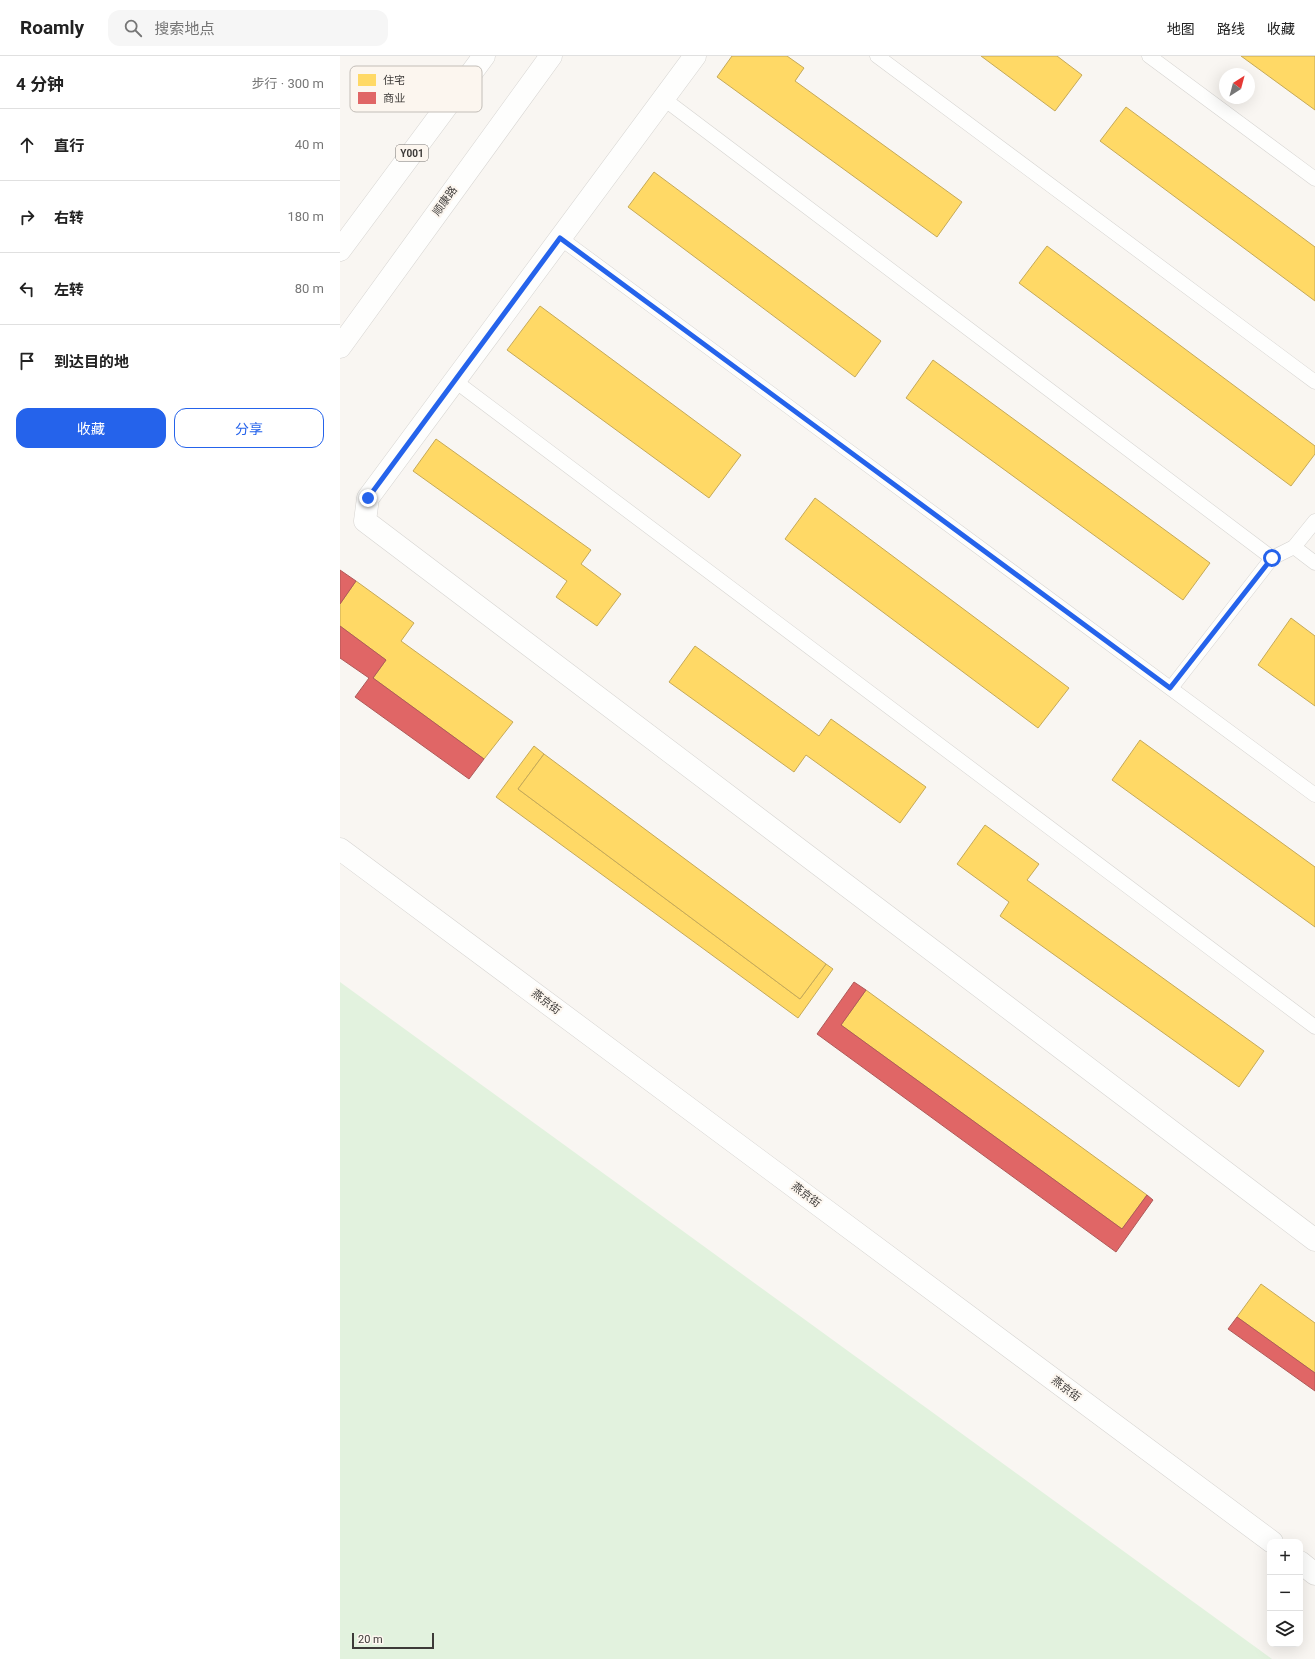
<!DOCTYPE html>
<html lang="zh">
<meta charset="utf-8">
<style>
:root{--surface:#fff;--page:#f6f6f6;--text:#222;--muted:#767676;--line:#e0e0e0;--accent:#2563eb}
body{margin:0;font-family:Roboto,"Noto Sans SC",sans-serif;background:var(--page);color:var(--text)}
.controls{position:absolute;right:12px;bottom:12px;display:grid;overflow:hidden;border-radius:8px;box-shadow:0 4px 16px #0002}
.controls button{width:36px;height:36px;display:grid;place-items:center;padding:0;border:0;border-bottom:1px solid var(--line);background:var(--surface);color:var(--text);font:20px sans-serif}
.compass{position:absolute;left:879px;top:12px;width:36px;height:36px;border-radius:50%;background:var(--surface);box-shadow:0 4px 16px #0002;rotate:36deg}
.scale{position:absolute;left:12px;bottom:10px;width:82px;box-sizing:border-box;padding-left:4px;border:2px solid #3d3a38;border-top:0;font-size:11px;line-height:14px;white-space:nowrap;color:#3d3a38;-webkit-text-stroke:3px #fcf6ef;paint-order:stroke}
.stop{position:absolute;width:12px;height:12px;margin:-9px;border:3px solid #2563eb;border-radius:50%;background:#fff}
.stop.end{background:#2563eb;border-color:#fff;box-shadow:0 1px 4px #0008}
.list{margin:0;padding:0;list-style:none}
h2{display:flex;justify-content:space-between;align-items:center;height:52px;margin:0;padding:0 16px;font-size:17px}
h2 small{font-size:13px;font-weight:400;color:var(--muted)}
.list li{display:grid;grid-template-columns:26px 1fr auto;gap:12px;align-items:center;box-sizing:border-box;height:72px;padding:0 16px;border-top:1px solid var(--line)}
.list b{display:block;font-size:15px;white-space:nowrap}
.list em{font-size:13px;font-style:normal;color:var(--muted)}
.actions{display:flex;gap:8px;padding:12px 16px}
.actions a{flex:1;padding:9px 0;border:1px solid var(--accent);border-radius:12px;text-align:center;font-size:14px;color:var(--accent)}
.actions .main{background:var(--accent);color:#fff}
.icon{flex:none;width:22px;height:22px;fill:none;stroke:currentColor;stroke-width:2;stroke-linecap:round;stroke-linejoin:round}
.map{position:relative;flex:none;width:975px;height:1603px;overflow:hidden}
header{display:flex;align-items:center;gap:24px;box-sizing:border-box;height:56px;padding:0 20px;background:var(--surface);border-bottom:1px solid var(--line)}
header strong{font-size:19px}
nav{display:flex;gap:22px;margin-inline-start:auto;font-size:14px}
.search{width:280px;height:36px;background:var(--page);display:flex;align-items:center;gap:10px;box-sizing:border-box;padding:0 14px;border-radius:12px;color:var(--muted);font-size:15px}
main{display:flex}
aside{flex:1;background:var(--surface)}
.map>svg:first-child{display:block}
.green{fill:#e2f2de}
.homes{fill:#ffd966;stroke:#c5a958}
.shops{fill:#e06666;stroke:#af5958}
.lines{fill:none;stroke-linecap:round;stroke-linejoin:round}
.service-casing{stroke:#d6d4d1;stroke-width:15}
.minor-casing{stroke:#d6d4d1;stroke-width:23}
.secondary-casing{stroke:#d6d4d1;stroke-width:23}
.primary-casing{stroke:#d6d4d1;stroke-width:23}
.service{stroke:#fefefd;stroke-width:14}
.minor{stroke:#fefefd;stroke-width:22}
.secondary{stroke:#fefefd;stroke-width:22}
.primary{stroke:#fefefd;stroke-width:22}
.route{stroke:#2563eb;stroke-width:5}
.labels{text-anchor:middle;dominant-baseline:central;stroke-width:4;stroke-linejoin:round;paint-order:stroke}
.shield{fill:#fcf6ef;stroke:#76726f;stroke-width:1}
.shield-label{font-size:10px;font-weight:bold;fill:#3d3a38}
.street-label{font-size:11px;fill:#3d3a38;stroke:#fcf6ef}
.key{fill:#fcf6ef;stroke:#c3beb8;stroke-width:1}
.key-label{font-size:11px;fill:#3d3a38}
</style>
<header>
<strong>Roamly</strong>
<div class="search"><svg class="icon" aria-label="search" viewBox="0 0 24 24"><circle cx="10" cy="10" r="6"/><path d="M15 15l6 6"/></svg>搜索地点</div>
<nav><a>地图</a><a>路线</a><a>收藏</a></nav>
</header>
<main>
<aside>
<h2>4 分钟<small>步行 · 300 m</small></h2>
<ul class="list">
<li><svg class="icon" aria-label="ahead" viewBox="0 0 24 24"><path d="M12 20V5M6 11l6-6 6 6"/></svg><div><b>直行</b></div><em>40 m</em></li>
<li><svg class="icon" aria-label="right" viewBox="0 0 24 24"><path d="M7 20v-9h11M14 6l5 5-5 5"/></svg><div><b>右转</b></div><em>180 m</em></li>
<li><svg class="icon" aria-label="left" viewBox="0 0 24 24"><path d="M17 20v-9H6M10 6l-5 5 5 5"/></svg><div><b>左转</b></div><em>80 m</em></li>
<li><svg class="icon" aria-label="arrive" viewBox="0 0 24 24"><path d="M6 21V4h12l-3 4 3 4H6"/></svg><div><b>到达目的地</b></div></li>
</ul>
<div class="actions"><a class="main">收藏</a><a>分享</a></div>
</aside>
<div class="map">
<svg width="975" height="1603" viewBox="0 0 975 1603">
<rect width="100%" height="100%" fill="#f9f6f2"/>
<polygon class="green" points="0,926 932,1603 0,1603"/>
<g class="homes">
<polygon points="392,0 447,0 464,12 455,25 622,146 597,181 377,21"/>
<polygon points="641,0 717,0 742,19 715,55"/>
<polygon points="901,0 975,0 975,54"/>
<polygon points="786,51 975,191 975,245 760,85"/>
<polygon points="314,116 541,285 515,321 288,151"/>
<polygon points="707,190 975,390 975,398 951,430 679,227"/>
<polygon points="200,250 401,399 369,442 167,294"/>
<polygon points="593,304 870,507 843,544 566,342"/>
<polygon points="96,383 251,494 241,508 281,538 257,570 216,541 227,525 73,415"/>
<polygon points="475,442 729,632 698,672 445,483"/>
<polygon points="16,525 74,567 61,585 173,666 144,703 33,622 46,604 0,570 0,548"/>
<polygon points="951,562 975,580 975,650 918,609"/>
<polygon points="355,590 479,680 491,663 586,731 560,767 466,699 454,716 329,626"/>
<polygon points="800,684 975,811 975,871 772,724"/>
<polygon points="194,690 204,698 178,733 460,943 486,908 493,913 458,962 156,741"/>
<polygon points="204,698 486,908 460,943 178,733"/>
<polygon points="645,769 699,808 687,824 924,995 899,1031 660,860 669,846 617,808"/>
<polygon points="526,934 807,1139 782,1173 501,969"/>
<polygon points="921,1228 975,1267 975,1317 897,1261"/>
</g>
<g class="shops">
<polygon points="0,514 16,525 0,548"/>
<polygon points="0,570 46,604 33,622 144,703 129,723 15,641 29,622 0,602"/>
<polygon points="514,926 526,934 501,969 782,1173 807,1139 813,1144 776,1196 477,978"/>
<polygon points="897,1261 975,1317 975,1335 888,1273"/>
</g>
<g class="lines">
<g class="service-casing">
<g id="service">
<polyline points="537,0 975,326"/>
<polyline points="809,0 975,123"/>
<polyline points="324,43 932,502"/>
<polyline points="220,182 975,739"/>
<polyline points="115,325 975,971"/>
<polyline points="954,491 975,507"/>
<polyline points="831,632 932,502 954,491 975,465"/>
</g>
</g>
<g class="minor-casing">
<polyline id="minor" points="355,0 28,442 25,465 975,1184"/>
</g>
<g class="secondary-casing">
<g id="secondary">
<polyline points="0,793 932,1486"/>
<polyline points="960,1506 975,1518"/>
</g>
</g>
<g class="primary-casing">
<g id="primary">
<polyline points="0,194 144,0"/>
<polyline points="0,291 211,0"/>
</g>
</g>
<use href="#service" class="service"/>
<use href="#minor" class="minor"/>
<use href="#secondary" class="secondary"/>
<use href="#primary" class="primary"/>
</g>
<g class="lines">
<polyline class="route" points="28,442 220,182 830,632 932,502"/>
</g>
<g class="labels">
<rect class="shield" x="56" y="89" width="32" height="16" rx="3"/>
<g class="shield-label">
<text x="72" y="97">Y001</text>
</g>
<g class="street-label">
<text transform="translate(105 145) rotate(-54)">顺康路</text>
<text transform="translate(206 946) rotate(37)">燕京街</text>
<text transform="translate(466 1139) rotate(37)">燕京街</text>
<text transform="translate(726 1333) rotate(37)">燕京街</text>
</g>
</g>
<rect x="10" y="10" width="132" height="46" rx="6" class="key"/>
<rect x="18" y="18" width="18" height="12" fill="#ffd966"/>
<rect x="18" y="36" width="18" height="12" fill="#e06666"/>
<g class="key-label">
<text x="43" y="28">住宅</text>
<text x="43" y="46">商业</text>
</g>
</svg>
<div class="controls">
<button>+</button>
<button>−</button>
<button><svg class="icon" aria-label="layers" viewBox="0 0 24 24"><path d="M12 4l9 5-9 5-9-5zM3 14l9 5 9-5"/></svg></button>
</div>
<svg class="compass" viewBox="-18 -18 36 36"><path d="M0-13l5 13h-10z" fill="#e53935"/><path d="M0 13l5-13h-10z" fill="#767676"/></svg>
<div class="scale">20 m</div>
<div class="stop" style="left:932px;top:502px"></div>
<div class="stop end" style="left:28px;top:442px"></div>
</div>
</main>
